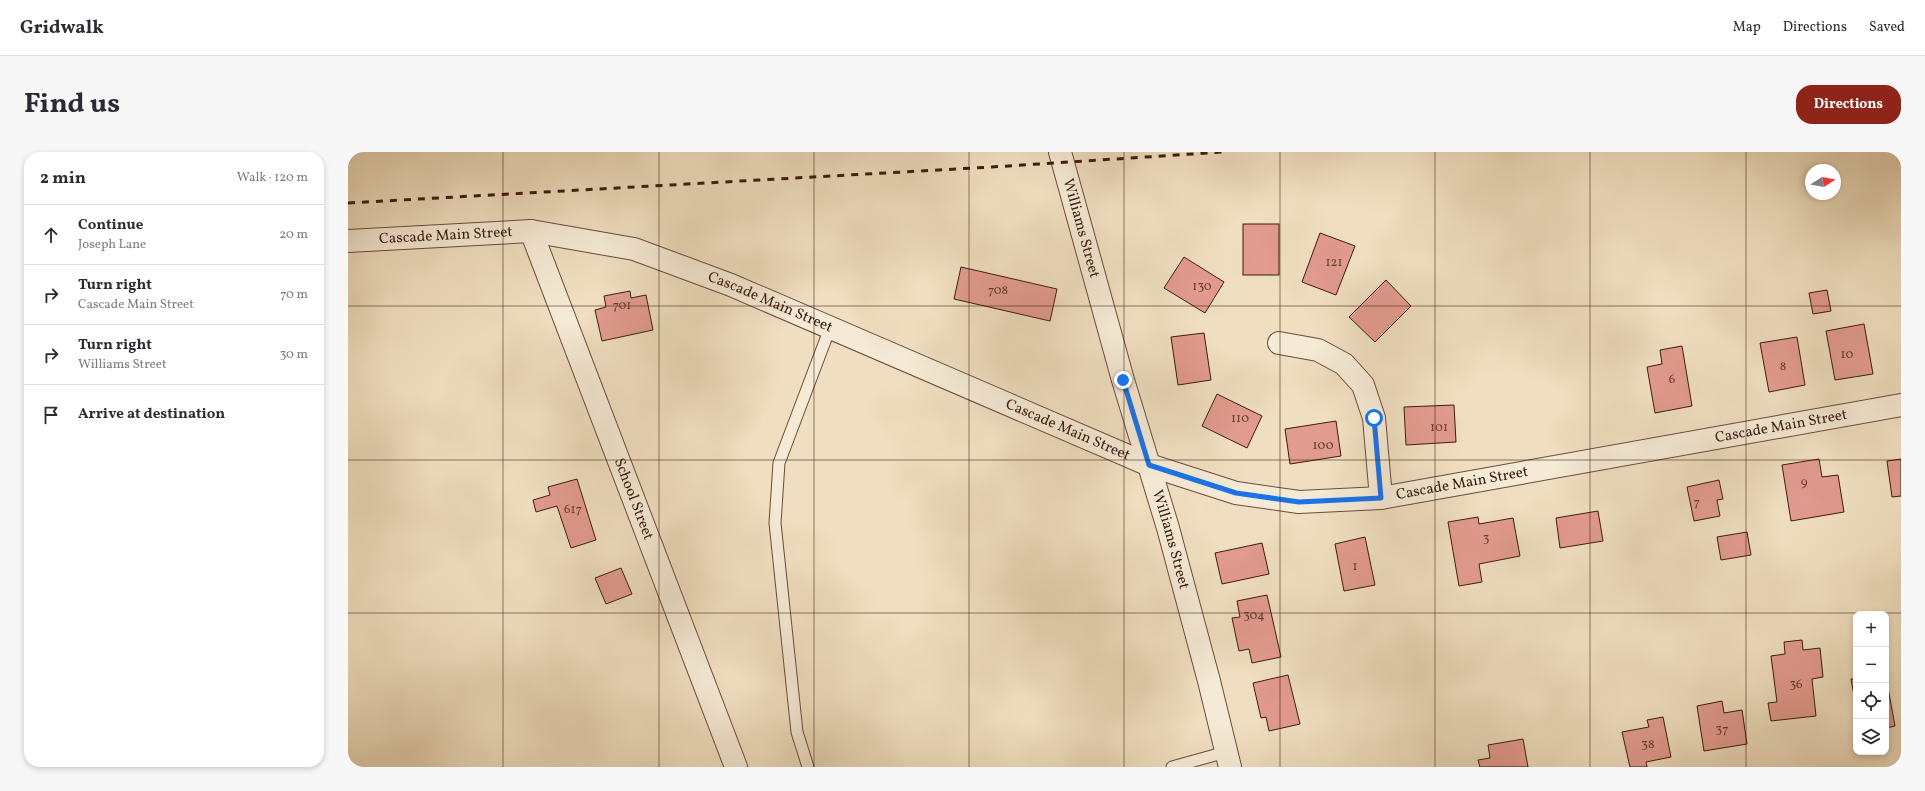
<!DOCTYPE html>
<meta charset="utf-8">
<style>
:root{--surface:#fff;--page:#f7f7f7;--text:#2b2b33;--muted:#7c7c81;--line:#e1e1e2;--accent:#8f2418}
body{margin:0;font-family:Vollkorn,serif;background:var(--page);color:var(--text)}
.controls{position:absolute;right:12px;bottom:12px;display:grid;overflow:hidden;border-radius:8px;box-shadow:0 2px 6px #0003}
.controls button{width:36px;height:36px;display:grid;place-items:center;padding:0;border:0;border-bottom:1px solid var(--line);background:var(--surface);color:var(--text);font:20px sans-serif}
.compass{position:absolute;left:1457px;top:12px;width:36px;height:36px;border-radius:50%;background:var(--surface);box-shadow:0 2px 6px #0003;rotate:79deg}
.stop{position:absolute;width:12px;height:12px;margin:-9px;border:3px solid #1a73e8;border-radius:50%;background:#fff}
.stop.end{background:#1a73e8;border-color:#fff;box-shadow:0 1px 4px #0008}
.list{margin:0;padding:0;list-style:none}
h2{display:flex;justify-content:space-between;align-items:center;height:52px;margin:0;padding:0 16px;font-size:17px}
h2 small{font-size:13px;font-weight:400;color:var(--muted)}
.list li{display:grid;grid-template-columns:26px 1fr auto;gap:12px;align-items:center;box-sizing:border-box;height:60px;padding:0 16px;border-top:1px solid var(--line)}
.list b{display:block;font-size:15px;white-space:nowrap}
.list p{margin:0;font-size:13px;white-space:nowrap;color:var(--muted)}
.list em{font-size:13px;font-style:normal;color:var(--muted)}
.icon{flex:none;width:22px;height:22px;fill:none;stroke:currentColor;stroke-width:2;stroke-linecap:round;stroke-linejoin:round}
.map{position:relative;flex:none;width:1553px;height:615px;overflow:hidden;border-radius:16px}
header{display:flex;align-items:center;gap:24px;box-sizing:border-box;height:56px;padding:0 20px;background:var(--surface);border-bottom:1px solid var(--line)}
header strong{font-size:19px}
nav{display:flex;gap:22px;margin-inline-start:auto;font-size:14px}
.intro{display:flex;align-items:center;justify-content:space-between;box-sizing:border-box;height:96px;padding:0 24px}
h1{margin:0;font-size:28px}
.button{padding:10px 18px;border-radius:16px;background:var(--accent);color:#fff;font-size:14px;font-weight:700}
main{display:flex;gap:24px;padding:0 24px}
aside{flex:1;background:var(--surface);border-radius:16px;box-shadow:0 2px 6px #0003}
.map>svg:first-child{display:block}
.building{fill:#e29b8f;stroke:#3d1c0f}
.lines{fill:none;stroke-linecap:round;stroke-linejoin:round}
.service-casing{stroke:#6a4c3b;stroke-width:13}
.minor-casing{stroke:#6a4c3b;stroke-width:24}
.service{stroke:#f5ead5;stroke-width:11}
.minor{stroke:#f5ead5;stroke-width:22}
.rail{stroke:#3d1c0f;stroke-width:3;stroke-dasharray:7 7;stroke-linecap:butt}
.route{stroke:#1a73e8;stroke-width:5}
.grid{fill:none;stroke:#3d1c0f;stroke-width:1;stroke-opacity:0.55}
.labels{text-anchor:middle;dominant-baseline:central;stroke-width:4;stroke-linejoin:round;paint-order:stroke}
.number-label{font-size:13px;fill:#663c2f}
.street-label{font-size:15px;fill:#3d1c0f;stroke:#f5ead5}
</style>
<header>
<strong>Gridwalk</strong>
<nav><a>Map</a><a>Directions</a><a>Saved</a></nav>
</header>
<div class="intro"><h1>Find us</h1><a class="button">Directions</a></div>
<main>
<aside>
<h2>2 min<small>Walk · 120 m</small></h2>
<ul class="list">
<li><svg class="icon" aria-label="ahead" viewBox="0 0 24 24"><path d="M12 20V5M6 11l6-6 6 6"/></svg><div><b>Continue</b><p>Joseph Lane</p></div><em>20 m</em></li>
<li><svg class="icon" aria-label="right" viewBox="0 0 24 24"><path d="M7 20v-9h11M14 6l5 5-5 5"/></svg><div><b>Turn right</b><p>Cascade Main Street</p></div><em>70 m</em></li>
<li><svg class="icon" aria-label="right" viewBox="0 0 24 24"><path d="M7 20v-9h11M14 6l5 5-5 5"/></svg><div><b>Turn right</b><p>Williams Street</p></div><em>30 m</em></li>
<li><svg class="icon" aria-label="arrive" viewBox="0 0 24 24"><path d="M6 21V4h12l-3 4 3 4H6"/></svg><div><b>Arrive at destination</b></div></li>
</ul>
</aside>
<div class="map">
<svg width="1553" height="615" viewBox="0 0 1553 615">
<rect width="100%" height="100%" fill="#efdebf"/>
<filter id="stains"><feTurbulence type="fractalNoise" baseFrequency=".005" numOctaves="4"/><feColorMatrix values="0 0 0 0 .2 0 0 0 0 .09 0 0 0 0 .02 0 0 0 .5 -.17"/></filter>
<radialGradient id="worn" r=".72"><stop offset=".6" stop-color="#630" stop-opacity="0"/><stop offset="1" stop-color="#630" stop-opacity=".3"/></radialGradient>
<g class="building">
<rect x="895" y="72" width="36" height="51"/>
<polygon points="972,81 1007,94 988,143 954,130"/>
<polygon points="836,105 876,130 857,161 816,136"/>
<polygon points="613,115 709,137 702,169 606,147"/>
<polygon points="1038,128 1063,154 1027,190 1001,165"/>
<polygon points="1479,138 1483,159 1465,162 1461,141"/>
<polygon points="282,139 283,146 298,143 305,178 254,189 247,158 258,155 256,144"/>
<polygon points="1516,172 1525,222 1487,228 1478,179"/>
<polygon points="856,181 863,228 830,233 823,185"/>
<polygon points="1449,185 1457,233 1421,240 1412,191"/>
<polygon points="1334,194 1344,254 1307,261 1299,215 1314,212 1312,198"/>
<polygon points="869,242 914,264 899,296 854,274"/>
<polygon points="1106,253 1108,290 1058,293 1056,255"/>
<polygon points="988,269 993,304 942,312 937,277"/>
<polygon points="1471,307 1474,325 1490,323 1496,360 1443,369 1434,313"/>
<polygon points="1553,307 1553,344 1544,345 1539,309"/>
<polygon points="229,327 248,388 223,396 209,354 188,360 185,348 202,343 200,335"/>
<polygon points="1371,328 1375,347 1369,348 1372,364 1346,369 1339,335"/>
<polygon points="1250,359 1255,389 1212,396 1208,366"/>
<polygon points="1130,365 1131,372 1165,366 1172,404 1131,412 1134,430 1111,434 1100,370"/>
<polygon points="1399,380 1403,403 1373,408 1369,385"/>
<polygon points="1017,385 1027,433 996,439 987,392"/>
<polygon points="914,391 921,422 874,432 867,401"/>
<polygon points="273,416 284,442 258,452 247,426"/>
<polygon points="919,443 933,505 904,511 901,497 891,499 884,466 892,465 889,449"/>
<polygon points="1454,488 1455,498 1472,496 1475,525 1464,527 1468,564 1423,569 1420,551 1429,550 1423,504 1437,502 1436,490"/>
<polygon points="940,523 952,572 921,579 918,565 913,566 905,531"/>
<polygon points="1538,525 1547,574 1538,576"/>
<polygon points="1503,527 1508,527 1508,555"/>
<polygon points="1374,549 1376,561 1394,558 1399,592 1356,599 1349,554"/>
<polygon points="1315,565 1323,605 1298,610 1299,615 1282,615 1274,580 1301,575 1299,568"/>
<polygon points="1175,587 1180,615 1132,615 1130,608 1142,606 1140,593"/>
</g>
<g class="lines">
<g class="service-casing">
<g id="service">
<polyline points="460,615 449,580 427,371 431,311 482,176"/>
<polyline points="824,615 878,600"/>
</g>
</g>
<g class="minor-casing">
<g id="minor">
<path id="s1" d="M712 0 775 228 820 376 861 529 882 615"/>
<path id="s2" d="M183 79 388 615"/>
<path id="s3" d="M0 89 183 79 286 97 383 133 801 313 888 341 951 350 1033 346 1553 253"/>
<polyline points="931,191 970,198 996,212 1015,233 1026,266 1033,346"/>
</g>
</g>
<use href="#service" class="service"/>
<use href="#minor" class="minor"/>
<polyline class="rail" points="0,51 644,15 875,0"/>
</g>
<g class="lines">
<polyline class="route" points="775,228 801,313 888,341 951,350 1033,346 1026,266"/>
</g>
<path class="grid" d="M155 0V615M311 0V615M466 0V615M621 0V615M776 0V615M932 0V615M1087 0V615M1242 0V615M1398 0V615M0 154H1553M0 308H1553M0 461H1553"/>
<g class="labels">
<g class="number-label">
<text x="986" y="111">121</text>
<text x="854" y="135">130</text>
<text x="650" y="139">708</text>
<text x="274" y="154">701</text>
<text x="1499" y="203">10</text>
<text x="1435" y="215">8</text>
<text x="1324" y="228">6</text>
<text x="892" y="267">110</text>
<text x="1091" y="276">101</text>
<text x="975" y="294">100</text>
<text x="1456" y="331">9</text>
<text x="1349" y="351">7</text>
<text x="225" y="358">617</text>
<text x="1138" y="387">3</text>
<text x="1007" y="415">1</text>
<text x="906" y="464">304</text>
<text x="1448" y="533">36</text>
<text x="1374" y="578">37</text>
<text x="1300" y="593">38</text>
</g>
<g class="street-label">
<text stroke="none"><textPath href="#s1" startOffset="79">Williams Street</textPath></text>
<text stroke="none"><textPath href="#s3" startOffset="98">Cascade Main Street</textPath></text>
<text stroke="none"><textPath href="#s3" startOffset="434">Cascade Main Street</textPath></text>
<text stroke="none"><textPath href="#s3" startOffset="1490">Cascade Main Street</textPath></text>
<text stroke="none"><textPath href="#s3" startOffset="758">Cascade Main Street</textPath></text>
<text stroke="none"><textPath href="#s3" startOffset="1166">Cascade Main Street</textPath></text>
<text stroke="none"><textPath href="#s2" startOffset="287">School Street</textPath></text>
<text stroke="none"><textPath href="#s1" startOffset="403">Williams Street</textPath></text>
</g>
</g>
<rect width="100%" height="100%" filter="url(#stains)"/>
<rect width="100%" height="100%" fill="url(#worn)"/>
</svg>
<div class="controls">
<button>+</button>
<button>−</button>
<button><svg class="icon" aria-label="locate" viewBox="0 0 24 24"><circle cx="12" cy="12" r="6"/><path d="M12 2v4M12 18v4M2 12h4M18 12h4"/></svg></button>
<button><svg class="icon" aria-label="layers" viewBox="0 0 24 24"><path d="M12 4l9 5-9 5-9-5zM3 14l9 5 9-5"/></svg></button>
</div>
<svg class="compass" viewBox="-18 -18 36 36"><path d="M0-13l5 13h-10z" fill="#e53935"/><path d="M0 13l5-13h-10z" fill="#7c7c81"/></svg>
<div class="stop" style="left:1026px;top:266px"></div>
<div class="stop end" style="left:775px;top:228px"></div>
</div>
</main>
